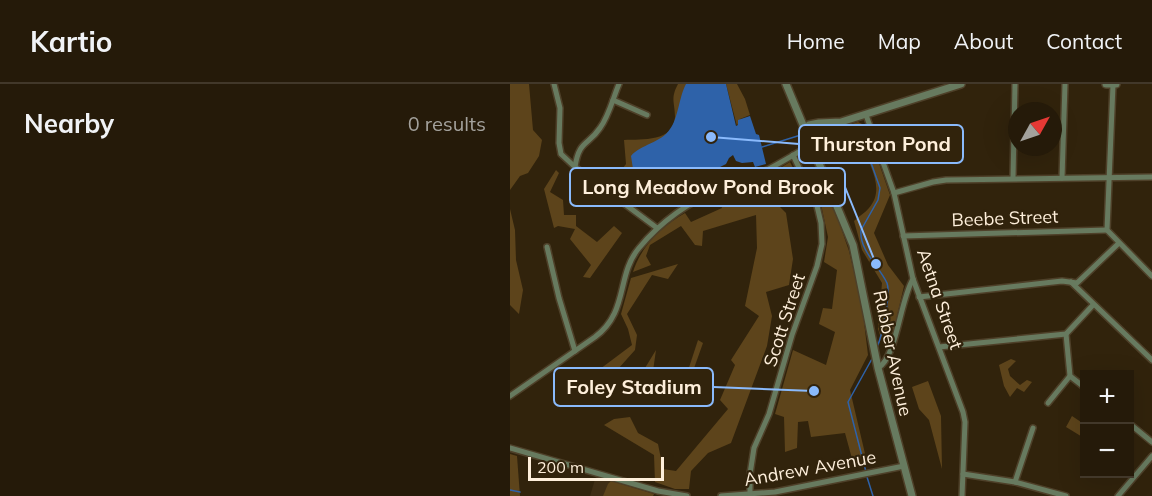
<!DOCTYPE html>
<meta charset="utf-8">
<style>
:root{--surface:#251a09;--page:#312717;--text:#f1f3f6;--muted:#a3a19c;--line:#42382a}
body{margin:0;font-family:Mulish,sans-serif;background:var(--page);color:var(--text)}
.controls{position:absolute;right:18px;bottom:18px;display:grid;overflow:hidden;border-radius:0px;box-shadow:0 6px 24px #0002}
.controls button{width:54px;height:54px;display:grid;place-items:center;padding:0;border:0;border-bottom:2px solid var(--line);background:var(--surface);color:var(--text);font:30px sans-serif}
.compass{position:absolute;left:498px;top:18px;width:54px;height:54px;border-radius:50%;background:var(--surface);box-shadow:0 6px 24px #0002;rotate:50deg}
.scale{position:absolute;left:18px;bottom:15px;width:136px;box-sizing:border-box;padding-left:6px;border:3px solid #feefdb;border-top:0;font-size:16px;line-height:21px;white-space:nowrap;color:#feefdb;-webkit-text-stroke:4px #31230c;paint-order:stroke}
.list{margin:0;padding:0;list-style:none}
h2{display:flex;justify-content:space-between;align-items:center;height:78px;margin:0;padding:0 24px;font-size:26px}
h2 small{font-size:20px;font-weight:400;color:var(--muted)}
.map{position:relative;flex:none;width:642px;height:412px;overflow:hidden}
header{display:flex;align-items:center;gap:36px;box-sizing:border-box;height:84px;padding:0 30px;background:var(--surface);border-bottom:2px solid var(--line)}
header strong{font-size:28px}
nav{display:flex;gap:33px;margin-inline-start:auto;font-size:21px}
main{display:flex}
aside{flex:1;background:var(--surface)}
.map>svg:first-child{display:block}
.built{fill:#3f2e15}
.green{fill:#5d441b}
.water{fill:#2e62a9}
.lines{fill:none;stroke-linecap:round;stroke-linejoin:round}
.stream{stroke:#2e62a9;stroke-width:1.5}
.minor-casing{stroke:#4e4029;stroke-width:8}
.tertiary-casing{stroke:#4e4029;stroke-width:10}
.minor{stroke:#677a5f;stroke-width:5}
.tertiary{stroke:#677a5f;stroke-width:7}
.labels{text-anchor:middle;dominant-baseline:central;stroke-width:4.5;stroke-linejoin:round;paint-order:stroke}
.street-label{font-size:18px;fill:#feefdb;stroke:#31230c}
.leader{fill:none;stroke:#8abafc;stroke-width:2}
.callout-dot{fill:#8abafc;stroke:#31230c;stroke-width:2}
.callout{fill:#31230c;stroke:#8abafc;stroke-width:2}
.callout-label{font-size:20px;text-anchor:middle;font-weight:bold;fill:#feefdb}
</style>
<header>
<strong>Kartio</strong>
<nav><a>Home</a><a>Map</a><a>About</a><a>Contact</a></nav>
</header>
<main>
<aside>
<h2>Nearby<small>0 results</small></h2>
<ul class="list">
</ul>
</aside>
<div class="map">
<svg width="642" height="412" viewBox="0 0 642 412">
<rect width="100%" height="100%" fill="#31230c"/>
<polygon class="built" points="86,392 144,410 143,412 80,412"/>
<g class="green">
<polygon points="0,0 19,0 23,46 32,56 29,72 18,89 10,92 0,106"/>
<path d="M168 0H177L149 93 139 102 116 97 110 88 116 80 114 56C132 55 164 58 165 33 165 18 160 15 168 0Z"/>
<polygon points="216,0 227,0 235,15 240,31 230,35 227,42"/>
<path d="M348 38 356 42 380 111 364 149 378 181 394 202 382 253 374 263 368 245 372 199 352 166 344 137C349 132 355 129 359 124 376 105 359 80 351 60L335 51 304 50 303 46 309 43 330 44Z"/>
<polygon points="280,78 292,101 259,91"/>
<polygon points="46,86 49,89 40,108 53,116 54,131 66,131 66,142 87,158 104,142 112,149 80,194 73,193 81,181 60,155 65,145 48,142 44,144 34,105"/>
<path d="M241 99 258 111 276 129 283 175 279 201 256 208 262 232 257 262 221 359 198 369 181 387 179 405H165L145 398 144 371 94 341 104 335 120 333 128 349 148 360 153 385 166 387 218 325 210 316 225 281 221 276 249 232 235 222 247 164 246 131 193 147 192 162 185 161 171 142 140 161 136 172 141 181 123 188C131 162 152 142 175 129L181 138 212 124 208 111Z"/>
<polygon points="320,112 339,167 352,221 358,271 340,306 357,378 344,382 335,349 301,353 298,337 288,338 287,364 275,368 274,333 265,330 283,266 316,281 325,248 309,240 313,224 322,225 327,186 314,178 318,153 310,116"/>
<polygon points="0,125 5,146 6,176 13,206 9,230 0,221"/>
<polygon points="168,180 158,195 142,191 117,230 127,251 125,266 91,304 93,309 89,318 74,309 70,300 122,261 118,245 111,230 121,194"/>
<polygon points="188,256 193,259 172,318 168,317"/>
<polygon points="146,266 140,308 143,323 124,321 137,292 135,284"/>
<polygon points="501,275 506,277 498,285 500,292 510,301 517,296 522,298 514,308 507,304 500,313 494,302 489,281"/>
<polygon points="418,297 431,332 432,385 419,336 409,325 402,303"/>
<polygon points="562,332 574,340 574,354 556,343"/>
<polygon points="0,370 7,372 10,412 0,412"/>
<polygon points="101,397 144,410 143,412 93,412 98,400"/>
</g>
<path class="water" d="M176 0H216L226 42 228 41V36L240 32 246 50 249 51 256 80 245 83 243 78 232 79 226 77 223 71 219 74 216 80 190 93 179 101 163 105 155 97 143 99 130 97 123 85 121 72C131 60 151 59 160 45 168 35 169 13 176 0Z"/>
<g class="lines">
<g class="stream">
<path d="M298 49 329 47 353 56 370 104 368 116 351 146C349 166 369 182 377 199 381 209 372 253 367 263"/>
<polyline points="252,63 294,50"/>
<polyline points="356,388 338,318 363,273"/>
<polyline points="357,393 363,412"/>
<polyline points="0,406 10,408"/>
</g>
<g class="minor-casing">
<g id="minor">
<polyline points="44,0 50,24 49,59 51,70 65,83 147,144"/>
<polyline points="603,1 597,146 642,192"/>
<polyline points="103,16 137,31"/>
<polyline points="356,31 384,109 403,195 453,328 455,338 452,412"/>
<path d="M65 83C69 56 78 62 90 44 99 32 103 14 109 0"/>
<polyline points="503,94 505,0"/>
<polyline points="552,94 555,0"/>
<polyline points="384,109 423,98 436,96 642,93"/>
<polyline points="393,152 597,146"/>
<polyline points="37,163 49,214 65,267"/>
<polyline points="561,198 642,276"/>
<polyline points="409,213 552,197 567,199 609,159"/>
<polyline points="556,250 560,292 574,303"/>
<polyline points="429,263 556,250 583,221"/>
<path d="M368 284C387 273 390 216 403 195"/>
<path d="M0 312 85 253C119 228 106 191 129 164 152 136 180 117 214 103 224 98 235 97 245 92 264 83 283 71 301 61"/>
<polyline points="538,319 560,292"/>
<polyline points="620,340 642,358"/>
<polyline points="0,364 148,407 177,412"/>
<polyline points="453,390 505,398 556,412"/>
<polyline points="505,398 523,344"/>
<polyline points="211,412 265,408 394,382"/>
<polyline points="240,412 240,390 244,364 259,330 282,251 307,182 312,160 311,139 307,122 283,71"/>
<polyline points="608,412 642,372"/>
</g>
</g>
<g class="tertiary-casing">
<g id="tertiary">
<polyline points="276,0 343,161 368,284 402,412"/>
<polyline points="596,0 606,0"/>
<polyline points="295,45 299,41 309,39 331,38 451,0"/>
</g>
</g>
<use href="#minor" class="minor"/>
<use href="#tertiary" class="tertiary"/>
</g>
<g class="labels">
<g class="street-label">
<text transform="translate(495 134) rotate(-2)">Beebe Street</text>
<text transform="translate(430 215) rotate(71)">Aetna Street</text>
<text transform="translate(274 236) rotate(-72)">Scott Street</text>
<text transform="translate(383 269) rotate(78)">Rubber Avenue</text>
<text transform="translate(300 384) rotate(-10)">Andrew Avenue</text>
</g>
</g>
<path class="leader" d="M201 53L289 60M366 180L335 103M304 307L203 303"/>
<g class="callout-dot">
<circle cx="201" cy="53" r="6"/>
<circle cx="366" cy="180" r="6"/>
<circle cx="304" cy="307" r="6"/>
</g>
<g class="callout">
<rect x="289" y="41" width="164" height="38" rx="6"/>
<rect x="60" y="84" width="275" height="38" rx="6"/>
<rect x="44" y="284" width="159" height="38" rx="6"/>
</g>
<g class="callout-label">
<text x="371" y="67">Thurston Pond</text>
<text x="198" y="110">Long Meadow Pond Brook</text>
<text x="124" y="310">Foley Stadium</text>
</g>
</svg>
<div class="controls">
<button>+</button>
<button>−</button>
</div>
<svg class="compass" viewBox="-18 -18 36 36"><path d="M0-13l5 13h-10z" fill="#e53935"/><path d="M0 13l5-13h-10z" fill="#a3a19c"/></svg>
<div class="scale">200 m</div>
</div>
</main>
